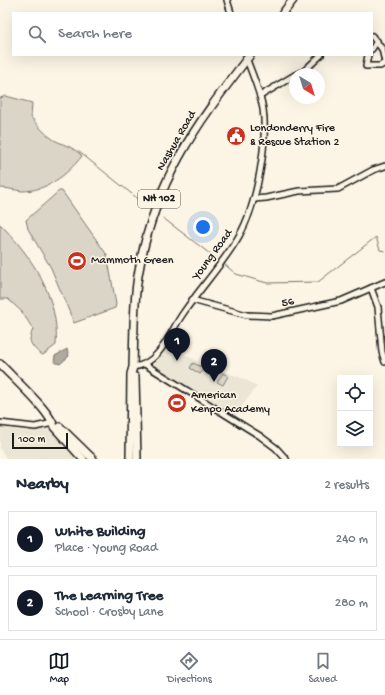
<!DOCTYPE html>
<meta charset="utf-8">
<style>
:root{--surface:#fff;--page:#f6f6f7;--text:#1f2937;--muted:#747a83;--line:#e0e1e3;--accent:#111827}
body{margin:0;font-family:"Gochi Hand",sans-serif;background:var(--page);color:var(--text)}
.controls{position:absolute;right:12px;bottom:12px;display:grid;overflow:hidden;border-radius:0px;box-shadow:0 4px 16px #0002}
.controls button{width:36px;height:36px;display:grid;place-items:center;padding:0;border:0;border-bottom:1px solid var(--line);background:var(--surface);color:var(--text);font:20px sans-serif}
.compass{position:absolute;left:289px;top:68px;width:36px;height:36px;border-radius:50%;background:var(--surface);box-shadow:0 4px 16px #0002;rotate:142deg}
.scale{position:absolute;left:12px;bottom:10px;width:56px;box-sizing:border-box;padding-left:4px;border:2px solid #1c1c1c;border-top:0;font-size:11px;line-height:14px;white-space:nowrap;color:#1c1c1c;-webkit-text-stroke:3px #fcf5e5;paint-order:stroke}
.you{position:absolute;left:203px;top:227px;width:14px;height:14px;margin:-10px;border:3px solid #fff;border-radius:50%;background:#1a73e8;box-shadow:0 0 0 6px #1a73e833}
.badge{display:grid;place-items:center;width:26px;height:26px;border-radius:50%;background:var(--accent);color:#fff;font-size:13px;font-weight:700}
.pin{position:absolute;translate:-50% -33px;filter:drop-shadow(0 1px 2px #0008)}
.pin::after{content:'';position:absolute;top:21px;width:14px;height:12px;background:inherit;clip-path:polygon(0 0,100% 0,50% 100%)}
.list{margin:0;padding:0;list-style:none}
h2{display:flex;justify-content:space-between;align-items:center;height:52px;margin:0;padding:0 16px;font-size:17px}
h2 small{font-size:13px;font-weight:400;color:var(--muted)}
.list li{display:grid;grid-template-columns:26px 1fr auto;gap:12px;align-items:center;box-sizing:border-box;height:56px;margin:0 8px 8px;padding:0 8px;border:1px solid var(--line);border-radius:0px}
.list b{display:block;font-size:15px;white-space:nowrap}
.list p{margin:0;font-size:13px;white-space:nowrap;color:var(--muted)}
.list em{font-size:13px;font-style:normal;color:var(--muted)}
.icon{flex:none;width:22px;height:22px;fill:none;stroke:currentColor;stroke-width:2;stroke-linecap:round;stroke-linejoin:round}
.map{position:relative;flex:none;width:385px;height:459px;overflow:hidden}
.search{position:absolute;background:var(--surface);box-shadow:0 4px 16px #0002;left:12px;right:12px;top:12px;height:44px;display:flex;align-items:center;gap:10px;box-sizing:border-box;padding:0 14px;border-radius:0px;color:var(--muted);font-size:15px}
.sheet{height:180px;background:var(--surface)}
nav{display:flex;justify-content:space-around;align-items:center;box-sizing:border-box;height:56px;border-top:1px solid var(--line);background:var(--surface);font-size:11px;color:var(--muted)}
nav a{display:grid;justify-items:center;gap:2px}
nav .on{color:var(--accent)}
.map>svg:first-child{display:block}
.built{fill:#ebe5d6}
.green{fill:#dbd5c8;stroke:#7c7872}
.water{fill:#b0aba1;stroke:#75726c}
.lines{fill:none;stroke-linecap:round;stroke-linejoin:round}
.stream{stroke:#75726c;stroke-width:1}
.minor-casing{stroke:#1c1c1c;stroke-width:8}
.major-casing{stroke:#1c1c1c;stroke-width:10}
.minor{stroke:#fcf5e5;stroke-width:5}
.major{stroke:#fcf5e5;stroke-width:7}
.labels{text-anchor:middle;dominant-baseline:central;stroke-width:3;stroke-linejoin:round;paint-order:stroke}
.shield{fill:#fcf5e5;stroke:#5f5d58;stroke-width:1}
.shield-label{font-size:11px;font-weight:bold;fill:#1c1c1c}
.poi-label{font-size:12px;fill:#1c1c1c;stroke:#fcf5e5;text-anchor:start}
.street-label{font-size:12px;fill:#1c1c1c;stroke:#fcf5e5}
</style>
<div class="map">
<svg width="385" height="459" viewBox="0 0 385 459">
<rect width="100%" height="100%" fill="#fcf5e5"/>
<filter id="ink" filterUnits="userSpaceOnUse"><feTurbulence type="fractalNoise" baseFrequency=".025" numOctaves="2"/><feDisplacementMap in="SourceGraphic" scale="8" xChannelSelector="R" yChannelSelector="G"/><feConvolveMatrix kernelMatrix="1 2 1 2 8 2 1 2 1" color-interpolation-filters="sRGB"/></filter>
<g filter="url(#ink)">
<g class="built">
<polygon points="166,344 195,360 244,379 257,386 234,417 154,368 153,366"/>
<polygon points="0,427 24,431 50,429 77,459 7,459 0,449"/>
</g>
<g class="green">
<path d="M6 96 32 103 31 117C37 125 45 134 54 140 66 146 72 146 82 156 67 175 47 191 22 191 15 190 7 188 0 188V98Z"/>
<polygon points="59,191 62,191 107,255 116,304 115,308 74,323 51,268 28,229 26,220"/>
<path d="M0 224C32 256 60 299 56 345L43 355C38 353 30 345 30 339 30 337 32 332 33 329L22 312 8 299H0Z"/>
<polygon points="193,363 211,371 209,375 203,370 200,374 190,368"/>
<polygon points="223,373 228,376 223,385 217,382"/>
</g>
<polygon class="water" points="67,349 69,356 60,364 54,362 55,356"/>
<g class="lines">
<g class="stream">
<polyline points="78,151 142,202"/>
<polyline points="163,218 218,260"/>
<polyline points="224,264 236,274 267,283 318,282 376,237 380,250 385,251"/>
</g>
<g class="minor-casing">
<g id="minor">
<polyline points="227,0 231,13"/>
<polyline points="372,36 382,49 385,62"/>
<polyline points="372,49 377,41"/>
<polyline points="368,55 366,66 380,66 385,63"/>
<polyline points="298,74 304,71 321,55"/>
<polyline points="260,96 295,75"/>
<polyline points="254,199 266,198 299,191 338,189 373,170 385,166"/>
<polyline points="371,288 378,307 382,352 385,362"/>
<polyline points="192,300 247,315 272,316 341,301 385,282"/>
<polyline points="146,365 260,436 276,448 286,459"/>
<path d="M133 367C159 365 169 334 182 315 200 288 223 264 239 236 257 205 268 143 263 109 260 91 252 74 246 57"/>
<polyline points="0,423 35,427 53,423"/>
</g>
</g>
<g class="major-casing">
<g id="major">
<polyline points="283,13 293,0"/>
<path d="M0 364C13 378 50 411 54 427L83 459"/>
<polyline points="135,377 137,459"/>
<polyline points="60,427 93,459"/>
<path d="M130 459 131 374 133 367C134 337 133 306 138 276 153 184 194 127 250 55"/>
</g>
</g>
<use href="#minor" class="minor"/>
<use href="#major" class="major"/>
</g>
</g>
<defs>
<g id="civic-disc" transform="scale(1)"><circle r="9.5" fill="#c8321e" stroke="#fcf5e5"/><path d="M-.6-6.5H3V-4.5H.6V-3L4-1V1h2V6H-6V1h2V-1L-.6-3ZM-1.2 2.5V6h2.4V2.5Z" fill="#fff"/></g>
<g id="stadium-disc" transform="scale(1)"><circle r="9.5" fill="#c8321e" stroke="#fcf5e5"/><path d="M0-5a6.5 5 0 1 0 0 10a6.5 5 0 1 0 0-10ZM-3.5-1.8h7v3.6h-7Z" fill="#fff"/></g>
</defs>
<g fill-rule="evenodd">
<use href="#civic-disc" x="236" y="136"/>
<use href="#stadium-disc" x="77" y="261"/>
<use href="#stadium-disc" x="177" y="403"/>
</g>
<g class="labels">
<rect class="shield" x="138" y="190" width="42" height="18" rx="3"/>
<g class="shield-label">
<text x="159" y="199">NH 102</text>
</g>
<g class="poi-label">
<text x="250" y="129">Londonderry Fire<tspan x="250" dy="14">&amp; Rescue Station 2</tspan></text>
<text x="91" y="261">Mammoth Green</text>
<text x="191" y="396">American<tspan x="191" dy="14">Kenpo Academy</tspan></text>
</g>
<g class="street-label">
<text transform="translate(177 141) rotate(-60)">Nashua Road</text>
<text transform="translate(213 255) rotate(-54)">Young Road</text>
<text transform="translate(288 303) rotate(-12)">56</text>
</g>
</g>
</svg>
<div class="controls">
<button><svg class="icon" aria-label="locate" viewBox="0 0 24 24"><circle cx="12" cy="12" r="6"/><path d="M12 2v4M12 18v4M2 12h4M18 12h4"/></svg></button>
<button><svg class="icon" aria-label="layers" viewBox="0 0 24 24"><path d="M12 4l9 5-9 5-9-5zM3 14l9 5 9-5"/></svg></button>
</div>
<svg class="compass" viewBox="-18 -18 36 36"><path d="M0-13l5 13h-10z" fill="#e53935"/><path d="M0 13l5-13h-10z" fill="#747a83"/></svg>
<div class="scale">100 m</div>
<div class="you"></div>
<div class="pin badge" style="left:177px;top:361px">1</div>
<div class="pin badge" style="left:214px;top:382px">2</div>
<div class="search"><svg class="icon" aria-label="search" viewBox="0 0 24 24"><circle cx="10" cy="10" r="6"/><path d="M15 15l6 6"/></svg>Search here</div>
</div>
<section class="sheet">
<h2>Nearby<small>2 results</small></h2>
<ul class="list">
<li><span class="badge">1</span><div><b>White Building</b><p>Place · Young Road</p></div><em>240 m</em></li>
<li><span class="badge">2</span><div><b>The Learning Tree</b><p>School · Crosby Lane</p></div><em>280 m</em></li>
</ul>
</section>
<nav>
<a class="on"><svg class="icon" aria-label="map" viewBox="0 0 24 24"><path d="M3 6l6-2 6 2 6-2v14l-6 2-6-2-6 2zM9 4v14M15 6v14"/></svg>Map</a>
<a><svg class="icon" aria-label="directions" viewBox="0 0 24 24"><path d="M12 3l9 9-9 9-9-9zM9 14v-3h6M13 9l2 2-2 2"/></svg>Directions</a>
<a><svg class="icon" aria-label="saved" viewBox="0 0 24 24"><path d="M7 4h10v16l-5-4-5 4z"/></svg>Saved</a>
</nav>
